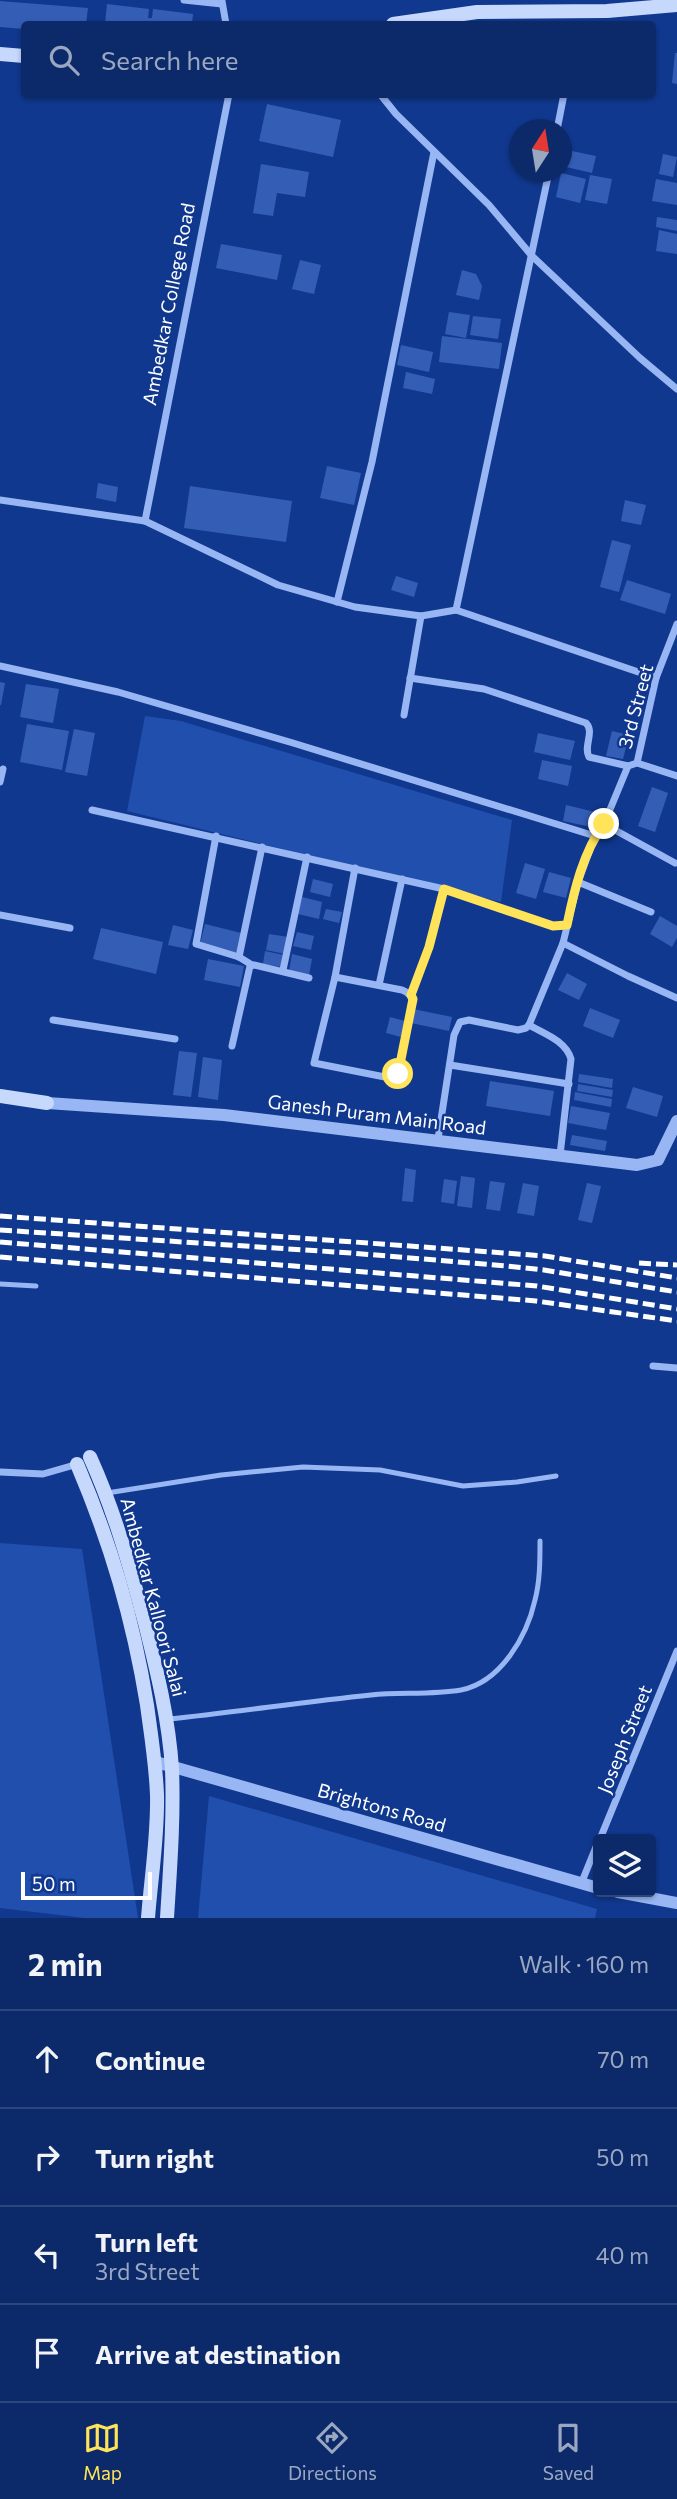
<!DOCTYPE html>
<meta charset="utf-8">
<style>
:root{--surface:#0c2a6a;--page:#153270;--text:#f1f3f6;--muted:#9aa7c1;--line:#2c467e;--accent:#ffe359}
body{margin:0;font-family:Commissioner,sans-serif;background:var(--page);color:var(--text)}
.controls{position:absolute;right:21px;bottom:21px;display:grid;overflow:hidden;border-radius:7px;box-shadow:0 2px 5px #0004}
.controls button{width:63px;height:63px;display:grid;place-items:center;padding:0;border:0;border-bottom:2px solid var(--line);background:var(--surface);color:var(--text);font:35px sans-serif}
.compass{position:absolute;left:509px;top:119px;width:63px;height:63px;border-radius:50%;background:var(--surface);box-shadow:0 2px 5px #0004;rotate:12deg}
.scale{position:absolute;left:21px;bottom:18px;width:131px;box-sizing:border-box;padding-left:7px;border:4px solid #fff;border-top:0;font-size:19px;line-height:24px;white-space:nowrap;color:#fff;-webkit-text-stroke:5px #10388e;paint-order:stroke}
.stop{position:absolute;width:21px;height:21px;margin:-16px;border:5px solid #ffe359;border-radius:50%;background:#fff}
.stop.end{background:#ffe359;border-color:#fff;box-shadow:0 2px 7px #0008}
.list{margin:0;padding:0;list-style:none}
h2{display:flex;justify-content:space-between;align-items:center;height:91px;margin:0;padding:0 28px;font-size:30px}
h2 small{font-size:23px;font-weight:400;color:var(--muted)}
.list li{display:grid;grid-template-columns:46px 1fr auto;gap:21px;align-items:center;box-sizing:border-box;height:98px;padding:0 28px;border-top:2px solid var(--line)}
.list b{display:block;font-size:26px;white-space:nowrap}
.list p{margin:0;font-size:23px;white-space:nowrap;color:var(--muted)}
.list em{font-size:23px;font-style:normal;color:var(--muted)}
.icon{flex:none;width:38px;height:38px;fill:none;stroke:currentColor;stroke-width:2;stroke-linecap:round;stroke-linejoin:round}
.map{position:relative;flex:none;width:677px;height:1918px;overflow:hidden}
.search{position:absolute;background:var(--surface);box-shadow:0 2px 5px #0004;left:21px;right:21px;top:21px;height:77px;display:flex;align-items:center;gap:18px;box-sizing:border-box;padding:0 24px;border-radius:7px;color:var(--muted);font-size:26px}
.sheet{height:483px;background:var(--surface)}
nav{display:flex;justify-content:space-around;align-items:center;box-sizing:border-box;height:98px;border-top:2px solid var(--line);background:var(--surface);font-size:19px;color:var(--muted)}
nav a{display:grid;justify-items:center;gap:4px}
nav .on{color:var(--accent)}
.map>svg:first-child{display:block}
.green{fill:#214fae}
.building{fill:#345eb6}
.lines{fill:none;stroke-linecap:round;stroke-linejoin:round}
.service{stroke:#98b6f3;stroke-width:5}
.minor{stroke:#98b6f3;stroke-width:7}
.tertiary{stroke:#98b6f3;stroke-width:12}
.secondary{stroke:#c7d8fd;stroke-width:14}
.rail{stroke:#fff;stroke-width:5;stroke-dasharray:12 5;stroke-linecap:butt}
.route{stroke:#ffe359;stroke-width:9}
.labels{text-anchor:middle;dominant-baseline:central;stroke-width:5;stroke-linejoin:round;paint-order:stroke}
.street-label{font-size:19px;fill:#fff;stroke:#10388e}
</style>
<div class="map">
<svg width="677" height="1918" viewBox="0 0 677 1918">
<rect width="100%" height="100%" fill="#10388e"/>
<g class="green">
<polygon points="145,716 181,721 512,820 501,902 127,811"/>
<polygon points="0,1543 82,1549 138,1918 84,1918 0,1908"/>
<polygon points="209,1796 597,1909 595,1918 198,1918"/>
</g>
<g class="building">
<polygon points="0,1 88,8 86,24 24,24 24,29 0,27"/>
<polygon points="107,4 149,9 148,18 152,18 153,9 193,14 192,24 105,24"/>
<polygon points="675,53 677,53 677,84 672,83"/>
<polygon points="267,104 341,120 333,157 259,141"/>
<polygon points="562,149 596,156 592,173 562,166"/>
<polygon points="663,154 677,157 673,177 659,174"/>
<polygon points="261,164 309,172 305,197 277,193 273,216 253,213"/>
<polygon points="561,173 586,179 580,203 556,197"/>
<polygon points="590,175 612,179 607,204 585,200"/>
<polygon points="656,179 677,183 677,205 652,201"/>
<polygon points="657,217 677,220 677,231 656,227"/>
<polygon points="659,230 677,234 677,254 656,251"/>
<polygon points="221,244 282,255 277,280 216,268"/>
<polygon points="300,260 321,265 314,294 292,289"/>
<polygon points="462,270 476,274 482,286 479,300 456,295"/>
<polygon points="449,312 470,315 466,338 445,334"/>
<polygon points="473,316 501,319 498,339 470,335"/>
<polygon points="442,336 502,343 499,369 439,362"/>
<polygon points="401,345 433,352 429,372 397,365"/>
<polygon points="406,372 435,379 432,394 403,388"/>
<polygon points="327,466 361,473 354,505 320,498"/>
<polygon points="98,483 118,487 116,502 96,498"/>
<polygon points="190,486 292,501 286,542 184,528"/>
<polygon points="625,500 646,505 641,525 621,521"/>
<polygon points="612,540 631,545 619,592 600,587"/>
<polygon points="396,576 418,583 414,597 391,590"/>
<polygon points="627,580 671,594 665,614 620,600"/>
<polygon points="0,682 5,683 1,705 0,705"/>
<polygon points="26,684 59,689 53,723 20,717"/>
<polygon points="27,724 69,731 62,770 20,762"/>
<polygon points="74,729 95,733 87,776 65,772"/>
<polygon points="612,731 629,735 623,759 606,756"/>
<polygon points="538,733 575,741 570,760 534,752"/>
<polygon points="542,760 572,766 568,786 538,779"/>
<polygon points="652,787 668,793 655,832 638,826"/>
<polygon points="566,805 595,812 591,827 563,821"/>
<polygon points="525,863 545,869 536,899 516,893"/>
<polygon points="549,872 571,878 566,898 543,892"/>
<polygon points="313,879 333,884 330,897 310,892"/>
<polygon points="302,897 322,902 319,919 298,914"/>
<polygon points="326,909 342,912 339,923 323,919"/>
<polygon points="660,916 677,926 677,938 672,947 650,934"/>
<polygon points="205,924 241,933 237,953 200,944"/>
<polygon points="173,925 193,930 188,949 168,945"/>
<polygon points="101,928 163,942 156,974 93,959"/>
<polygon points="297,932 314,936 311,950 293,946"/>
<polygon points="269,934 288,937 285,954 266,950"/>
<polygon points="265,951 284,955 282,967 263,964"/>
<polygon points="292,954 312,959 309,975 289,971"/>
<polygon points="208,959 244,966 240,987 204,980"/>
<polygon points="567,973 587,984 579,1000 558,990"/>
<polygon points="590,1008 620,1020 613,1038 583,1026"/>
<polygon points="413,1009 452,1017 449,1031 411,1023"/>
<polygon points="390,1017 405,1021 401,1037 386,1033"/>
<polygon points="179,1051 197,1053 191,1097 173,1095"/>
<polygon points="203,1057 222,1060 218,1100 198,1097"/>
<polygon points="579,1074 613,1079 612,1088 578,1082"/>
<polygon points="490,1081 554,1091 550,1116 486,1106"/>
<polygon points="578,1084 613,1090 612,1097 577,1091"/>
<polygon points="633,1087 663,1096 657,1117 626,1108"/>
<polygon points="575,1092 612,1099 611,1107 574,1100"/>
<polygon points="571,1106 610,1113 606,1130 568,1123"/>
<polygon points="572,1135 607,1141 605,1151 570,1145"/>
<polygon points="405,1168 416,1170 413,1202 402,1201"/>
<polygon points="461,1176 475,1178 472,1208 457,1206"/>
<polygon points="444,1179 457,1181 454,1204 441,1202"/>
<polygon points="490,1181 505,1183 500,1211 486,1209"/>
<polygon points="523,1183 539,1186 534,1216 517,1213"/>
<polygon points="587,1183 601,1186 592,1223 578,1220"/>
</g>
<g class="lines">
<g class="service">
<polyline points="0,1284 36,1286"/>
<polyline points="107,1493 221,1475 303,1467 380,1470 463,1486 517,1482 556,1476"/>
<path d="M169 1719C236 1712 303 1702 371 1695 401 1692 431 1695 461 1690 501 1682 527 1636 535 1600 540 1581 540 1561 540 1541"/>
</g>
<g class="minor">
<polyline points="184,0 222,4"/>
<polyline points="222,1 226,24"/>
<polyline points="380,94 396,114 489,205 532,256 640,358 677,389"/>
<polyline points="557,130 564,94"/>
<polyline points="0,500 145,521 278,585 355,607 421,616 456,610 656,678"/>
<polyline points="145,521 229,94"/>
<polyline points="337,602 372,462 434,152"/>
<polyline points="456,610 549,172"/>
<polyline points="0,666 118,692 293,743 595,836"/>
<path d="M410 678 484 689 586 723C595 732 583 746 589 757L628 766"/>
<polyline points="404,715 421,616"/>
<polyline points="637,763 677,776"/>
<polyline points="0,782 3,769"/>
<polyline points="92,810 444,889 553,926 567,925"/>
<polyline points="604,824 675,863"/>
<polyline points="216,836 196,944 239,957 252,965"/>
<polyline points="578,882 651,912"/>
<polyline points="0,915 70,928"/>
<polyline points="563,943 628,976 677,998"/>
<polyline points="239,957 262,847"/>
<polyline points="283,970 307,857"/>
<path d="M335 977 402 990C410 993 413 997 412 1006L398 1074 395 1079 314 1063Z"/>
<polyline points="335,977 355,868"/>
<polyline points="379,985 402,879"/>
<polyline points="411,995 429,947 444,889"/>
<polyline points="53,1020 175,1039"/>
<polyline points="529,1025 563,943 578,882 595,836 604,824 628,766 637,763 656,678 677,624"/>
<path d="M529 1025C545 1034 566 1041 571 1059L560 1155"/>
<polyline points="232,1046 250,966 254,965 309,978"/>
<polyline points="450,1065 569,1084"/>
<polyline points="438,1139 454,1035 460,1022 469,1020 518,1030 526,1028 529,1025"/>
<polyline points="653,1366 677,1368"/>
<polyline points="0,1472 43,1474 78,1464"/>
<polyline points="600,1839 677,1651"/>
<polyline points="581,1884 598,1842"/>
</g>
<g class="tertiary">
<polyline points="47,1103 224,1115 637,1165 658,1160 677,1121"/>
<polyline points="156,1762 598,1888"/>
<polyline points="618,1892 677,1903"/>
</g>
<g class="secondary">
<polyline points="393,24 477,12 607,11 677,5"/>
<polyline points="0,54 24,56"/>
<polyline points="0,1096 47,1103"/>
<path d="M90 1457C114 1510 130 1566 145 1623 157 1671 169 1720 172 1769 174 1819 170 1869 167 1918"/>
<path d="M77 1464C111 1544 133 1619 147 1705 151 1735 156 1765 157 1795 158 1836 151 1878 148 1918"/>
</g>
<g class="rail">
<polyline points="0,1216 545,1256 677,1278"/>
<polyline points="0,1230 351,1253 507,1266 544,1270 677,1292"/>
<polyline points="0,1242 537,1286 677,1309"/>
<polyline points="0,1257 536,1301 677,1321"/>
<polyline points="639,1263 677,1265"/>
</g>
</g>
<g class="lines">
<path class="route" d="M398 1074 413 999 411 995 429 947 444 889 553 926 567 925C574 891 583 852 604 824"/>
</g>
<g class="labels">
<g class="street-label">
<text transform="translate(168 304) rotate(-79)">Ambedkar College Road</text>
<text transform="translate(635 706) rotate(-75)">3rd Street</text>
<text transform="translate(377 1114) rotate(7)">Ganesh Puram Main Road</text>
<text transform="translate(154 1597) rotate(75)">Ambedkar Kalloori Salai</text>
<text transform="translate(624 1739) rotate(-68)">Joseph Street</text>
<text transform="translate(382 1807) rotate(16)">Brightons Road</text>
</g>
</g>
</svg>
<div class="controls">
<button><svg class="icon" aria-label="layers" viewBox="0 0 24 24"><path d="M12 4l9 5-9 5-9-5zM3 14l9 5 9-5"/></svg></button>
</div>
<svg class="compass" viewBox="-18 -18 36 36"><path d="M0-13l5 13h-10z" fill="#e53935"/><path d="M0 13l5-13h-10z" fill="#9aa7c1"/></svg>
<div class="scale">50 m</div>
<div class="stop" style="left:398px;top:1074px"></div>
<div class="stop end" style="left:604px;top:824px"></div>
<div class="search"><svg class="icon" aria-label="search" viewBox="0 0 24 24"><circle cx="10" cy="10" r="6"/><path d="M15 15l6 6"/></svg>Search here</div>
</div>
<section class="sheet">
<h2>2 min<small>Walk · 160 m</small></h2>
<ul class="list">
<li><svg class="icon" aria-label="ahead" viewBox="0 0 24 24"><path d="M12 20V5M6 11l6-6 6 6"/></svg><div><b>Continue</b></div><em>70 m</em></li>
<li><svg class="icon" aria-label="right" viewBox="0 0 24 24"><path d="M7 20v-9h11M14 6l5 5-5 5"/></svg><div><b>Turn right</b></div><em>50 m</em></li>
<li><svg class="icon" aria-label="left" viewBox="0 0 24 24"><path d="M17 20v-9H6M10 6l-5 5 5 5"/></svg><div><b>Turn left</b><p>3rd Street</p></div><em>40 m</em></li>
<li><svg class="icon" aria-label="arrive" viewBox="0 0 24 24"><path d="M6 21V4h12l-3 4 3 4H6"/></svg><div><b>Arrive at destination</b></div></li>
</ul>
</section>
<nav>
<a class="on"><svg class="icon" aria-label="map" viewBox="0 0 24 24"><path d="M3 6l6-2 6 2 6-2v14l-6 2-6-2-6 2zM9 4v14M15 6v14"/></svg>Map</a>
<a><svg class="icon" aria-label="directions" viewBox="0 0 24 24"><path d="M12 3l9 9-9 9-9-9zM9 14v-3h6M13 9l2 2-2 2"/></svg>Directions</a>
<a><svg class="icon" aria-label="saved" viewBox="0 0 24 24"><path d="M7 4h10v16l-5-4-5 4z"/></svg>Saved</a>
</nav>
